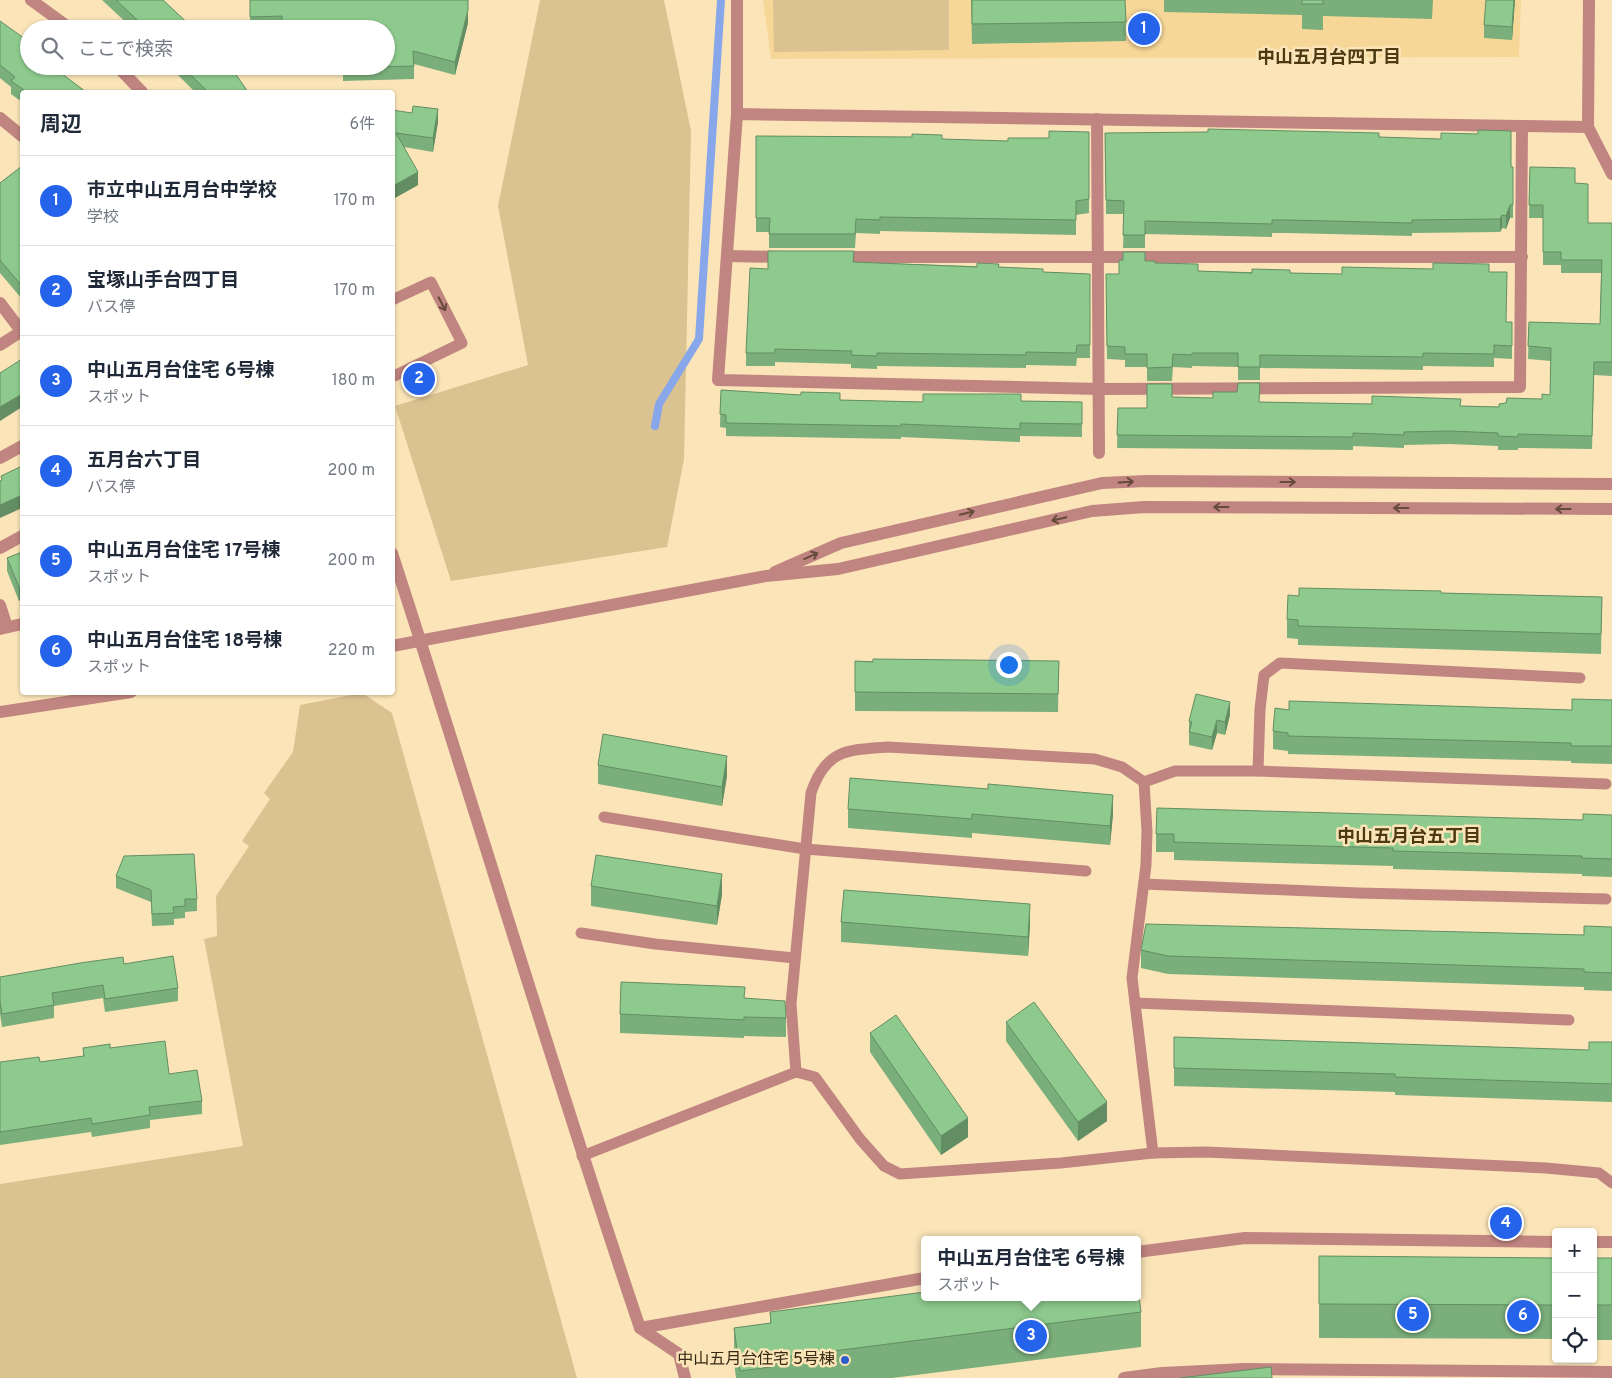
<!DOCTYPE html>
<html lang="ja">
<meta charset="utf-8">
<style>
:root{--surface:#fff;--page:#f2f2f3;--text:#1f2937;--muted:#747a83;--line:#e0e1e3;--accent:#2563eb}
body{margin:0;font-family:Overpass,"Noto Sans JP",sans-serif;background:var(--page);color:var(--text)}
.controls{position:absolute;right:15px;bottom:15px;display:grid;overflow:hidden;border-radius:5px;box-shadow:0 1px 4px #0004}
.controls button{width:45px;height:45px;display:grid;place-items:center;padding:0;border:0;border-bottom:1px solid var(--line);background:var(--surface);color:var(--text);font:25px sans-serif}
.you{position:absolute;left:1008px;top:664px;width:18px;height:18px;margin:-12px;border:4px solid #fff;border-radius:50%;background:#1a73e8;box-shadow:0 0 0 8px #1a73e833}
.badge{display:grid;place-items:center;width:32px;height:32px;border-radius:50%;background:var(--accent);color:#fff;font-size:16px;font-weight:700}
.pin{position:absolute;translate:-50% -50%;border:2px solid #fff;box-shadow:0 1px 5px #0006}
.popup{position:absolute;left:921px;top:1236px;width:220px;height:65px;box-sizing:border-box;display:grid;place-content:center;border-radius:5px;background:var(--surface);filter:drop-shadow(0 1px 4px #0005);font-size:16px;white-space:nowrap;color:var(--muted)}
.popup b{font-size:19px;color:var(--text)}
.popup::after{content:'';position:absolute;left:50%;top:100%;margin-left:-10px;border:10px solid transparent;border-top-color:var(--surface)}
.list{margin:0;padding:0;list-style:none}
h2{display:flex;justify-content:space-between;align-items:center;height:65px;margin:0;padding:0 20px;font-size:21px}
h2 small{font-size:16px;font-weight:400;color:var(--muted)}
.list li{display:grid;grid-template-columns:32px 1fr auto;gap:15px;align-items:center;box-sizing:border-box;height:90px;padding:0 20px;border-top:1px solid var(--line)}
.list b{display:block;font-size:19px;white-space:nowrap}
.list p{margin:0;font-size:16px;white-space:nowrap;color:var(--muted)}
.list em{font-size:16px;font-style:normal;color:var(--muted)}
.icon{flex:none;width:28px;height:28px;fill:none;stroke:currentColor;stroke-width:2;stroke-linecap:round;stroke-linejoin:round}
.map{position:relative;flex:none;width:1612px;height:1378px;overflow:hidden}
.search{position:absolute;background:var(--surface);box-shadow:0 1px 4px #0004;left:20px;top:20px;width:375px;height:55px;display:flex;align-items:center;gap:12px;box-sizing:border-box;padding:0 18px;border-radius:28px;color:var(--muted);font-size:19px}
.panel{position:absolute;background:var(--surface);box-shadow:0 1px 4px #0004;left:20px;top:90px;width:375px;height:605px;border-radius:5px}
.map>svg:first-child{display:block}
.built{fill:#f7d797}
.green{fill:#dac291}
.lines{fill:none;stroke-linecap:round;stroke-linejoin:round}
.stream{stroke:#87a7ea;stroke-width:8}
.service{stroke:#c18581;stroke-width:11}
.minor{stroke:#c18581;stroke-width:12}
.tertiary{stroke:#c18581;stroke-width:12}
.wall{fill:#7aae7a}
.shaded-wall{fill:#638d63}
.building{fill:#8eca8e;stroke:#638d63}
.oneway{stroke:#664a3a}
.poi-dot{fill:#2f5ccb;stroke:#fbe5b8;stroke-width:2}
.labels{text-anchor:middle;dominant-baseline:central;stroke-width:5;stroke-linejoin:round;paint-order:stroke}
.poi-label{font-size:16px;fill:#352a13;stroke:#fbe5b8;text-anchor:end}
.neighbourhood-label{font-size:18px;font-weight:bold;fill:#4d3a10;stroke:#fbe5b8}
</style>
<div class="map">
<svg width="1612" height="1378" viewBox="0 0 1612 1378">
<rect width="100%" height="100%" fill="#fbe5b8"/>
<polygon class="built" points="763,0 1521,0 1519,57 771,59"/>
<g class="green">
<polygon points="540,0 664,0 691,131 684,459 667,547 451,581 395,406 528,365 498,206"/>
<polygon points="773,0 949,0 949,50 774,52"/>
<polygon points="362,693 392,713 577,1378 0,1378 0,1184 243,1146 204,939 217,936 216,896 249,846 242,841 270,799 264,793 293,752 300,705"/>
</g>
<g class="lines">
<polyline class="stream" points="655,426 659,404 699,339 721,0"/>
<g class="service">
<polyline points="392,300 431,282 462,343 392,377"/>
<polyline points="1258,771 1606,784"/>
<polyline points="604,817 805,849 1086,871"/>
<polyline points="1144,884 1358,893 1606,899"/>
<polyline points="581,933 655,944 795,958"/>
<polyline points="1135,1003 1569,1020"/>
<path d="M796 1072 791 1004 811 793C826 749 847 750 888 747L1095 759 1122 767 1144 782"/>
<polyline points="1153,1153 1132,978 1146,865 1147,831 1144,782 1175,771 1258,771 1260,709 1264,675 1280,663 1580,678"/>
<polyline points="582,1156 796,1072 815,1077 860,1139 884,1166 900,1174 1061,1163 1153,1153 1206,1152 1546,1168 1599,1173 1612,1183"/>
</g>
<g class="minor">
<polyline points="737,0 737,114 718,380 1099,389 1520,387 1522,126 737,114"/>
<polyline points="1589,0 1588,127 1612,174"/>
<polyline points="0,118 22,136"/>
<polyline points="1097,119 1099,453"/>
<polyline points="1522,126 1588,127"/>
<polyline points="727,256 784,257"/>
<polyline points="837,257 1522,257"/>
<polyline points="0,303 22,332"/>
<polyline points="0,345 22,331"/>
<polyline points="0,458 22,446"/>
<polyline points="0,548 22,536"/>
<polyline points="0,605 7,627"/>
<polyline points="0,629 22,624"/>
<polyline points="640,1328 679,1354 685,1378"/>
<polyline points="1124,1378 1162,1373 1244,1369 1612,1372"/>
</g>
<g class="tertiary">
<polyline points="31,0 71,29"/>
<polyline points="117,66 142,92"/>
<path d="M392 553C476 811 553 1071 640 1328L925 1278"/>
<polyline points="775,572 841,543 1102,483 1146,481 1612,484"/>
<polyline points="392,646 766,576 838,569 1092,511 1144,507 1612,509"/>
<polyline points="0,712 131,692"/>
<polyline points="1593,1242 1612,1242"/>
<polyline points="1137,1252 1245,1238 1556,1242"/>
</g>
</g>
<g class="wall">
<polygon points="102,0 163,0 194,29 133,29"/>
<polygon points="250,0 468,23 455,75 414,64 414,79 343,81 343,74 288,73 288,67 282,67 282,66 386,66 386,29 250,29"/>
<polygon points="971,0 1125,0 1126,41 972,44"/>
<polygon points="1164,0 1433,0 1432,19 1323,16 1323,30 1302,29 1302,15 1164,12"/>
<polygon points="1515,0 1512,40 1484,38 1484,25"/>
<polygon points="0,21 59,72 86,92 22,92 22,102 11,94 11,87 0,78"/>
<polygon points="169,66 228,66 248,92 195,92"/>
<polygon points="392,110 438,122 433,152 404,147 418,185 393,199 392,198"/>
<polygon points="1089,132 1089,213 1076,215 1076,235 880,231 880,234 856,233 855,248 769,248 769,232 756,232 756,136 1008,141 1049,138"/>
<polygon points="1105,133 1379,137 1513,167 1513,218 1510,218 1506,229 1502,228 1500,232 1412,233 1412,236 1287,233 1272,233 1272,237 1145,234 1145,248 1123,248 1124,214 1106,214"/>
<polygon points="22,166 22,299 0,273 0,183"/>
<polygon points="1530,167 1575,183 1588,223 1612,223 1612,376 1594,375 1592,449 1518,448 1518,450 1498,450 1498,446 1449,444 1404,445 1404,448 1353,446 1353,450 1117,448 1118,408 1147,408 1172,397 1259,402 1499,407 1542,399 1550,395 1551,361 1528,359 1529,322 1600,324 1601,273 1561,273 1561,265 1543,265 1543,218 1529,218"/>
<polygon points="1145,261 1198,271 1342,274 1489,272 1506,322 1512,322 1512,359 1494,358 1494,367 1423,366 1423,370 1260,368 1260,380 1238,380 1238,367 1192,366 1192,368 1173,367 1172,381 1147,381 1147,367 1125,367 1125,360 1107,359 1106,274 1119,274"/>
<polygon points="854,262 998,267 1043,272 1090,274 1090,358 1077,358 1076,366 1026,365 1026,368 877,366 877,369 851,368 851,364 775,362 775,366 746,366 746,353 768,269"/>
<polygon points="721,390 840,400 923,402 1021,401 1082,402 1082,437 1020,436 1020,442 901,437 901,439 726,436 726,428 720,427"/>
<polygon points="22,552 19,601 7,571 7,558"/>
<polygon points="1441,593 1602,597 1601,654 1298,645 1298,639 1287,638 1287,619 1299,596"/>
<polygon points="855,661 1059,661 1058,712 855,711"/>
<polygon points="1612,700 1612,764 1571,763 1571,761 1288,754 1288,751 1273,749 1273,731 1289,710 1572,710"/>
<polygon points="1230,715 1225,735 1217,733 1212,750 1189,745 1189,721"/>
<polygon points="598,765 727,776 722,806 598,784"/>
<polygon points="988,789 1113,814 1110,845 972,833 972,838 848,828 848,809"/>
<polygon points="1612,815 1612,877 1582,876 1582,874 1393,869 1393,866 1174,860 1174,852 1156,852 1156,834 1583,820"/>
<polygon points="116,876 197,899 197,911 185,912 185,918 174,919 174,925 152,926 151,902 116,888"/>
<polygon points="591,886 722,894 717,925 591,906"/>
<polygon points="841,922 1030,924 1028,956 841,942"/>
<polygon points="1612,927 1612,991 1584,990 1584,987 1168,974 1141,968 1141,950 1584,935"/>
<polygon points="124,964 178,988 178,1001 105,1012 103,998 54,1006 54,1018 2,1027 0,1014 0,977"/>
<polygon points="745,998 786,1018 786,1037 744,1036 744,1038 620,1033 620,1014"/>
<polygon points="1006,1022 1107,1121 1078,1141 1006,1041"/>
<polygon points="870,1033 968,1137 941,1155 870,1052"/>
<polygon points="1612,1042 1612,1102 1395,1095 1395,1092 1174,1086 1174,1068 1589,1050"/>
<polygon points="83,1048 110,1048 169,1074 202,1101 202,1114 150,1120 150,1128 92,1137 91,1132 0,1145 0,1062 40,1062 83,1056"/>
<polygon points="1319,1256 1556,1258 1556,1339 1319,1338"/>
<rect x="1593" y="1258" width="19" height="82"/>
<polygon points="770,1312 1141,1312 1141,1347 892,1378 736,1378 734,1362 734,1328 770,1323"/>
</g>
<g class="shaded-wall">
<polygon points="1514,0 1515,0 1512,40 1512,27"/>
<polygon points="468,10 468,23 455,75 455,62"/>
<polygon points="438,109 438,122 433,152 433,138"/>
<polygon points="418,172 418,185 393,199 393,186"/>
<polygon points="1510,205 1510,218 1506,229 1506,216"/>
<polygon points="1502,215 1502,228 1500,232 1500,219"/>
<polygon points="22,394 22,407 0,421 0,407"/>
<polygon points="22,495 22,508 0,518 0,505"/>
<polygon points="22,586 22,599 19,601 19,587"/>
<polygon points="1230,702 1230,715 1225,735 1225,722"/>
<polygon points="1217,720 1217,733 1212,750 1212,737"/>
<polygon points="727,756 727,776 722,806 722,787"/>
<polygon points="1113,795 1113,814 1110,845 1110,826"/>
<polygon points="722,874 722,894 717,925 717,906"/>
<polygon points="1030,904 1030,924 1028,956 1028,937"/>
<polygon points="1107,1102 1107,1121 1078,1141 1078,1122"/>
<polygon points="968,1118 968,1137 941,1155 941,1136"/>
</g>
<g class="building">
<polygon points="116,0 163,0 194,29 147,29"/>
<polygon points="250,0 468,0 468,10 455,62 413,51 414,66 343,68 343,66 386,66 386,29 282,29 282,16 250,17"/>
<polygon points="972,0 1125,0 1126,22 972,24"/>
<rect x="1302" y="0" width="21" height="4"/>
<polygon points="1486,0 1514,0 1512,27 1484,25"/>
<polygon points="0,21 28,41 26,43 29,45 29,66 57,66 59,68 57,70 86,92 27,92 11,81 15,77 0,65"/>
<polygon points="182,66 228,66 237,76 248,92 208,92"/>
<polygon points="413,106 438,109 433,138 396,133 418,172 393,186 392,185 392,110 412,113"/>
<polygon points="1208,129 1379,133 1379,137 1441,139 1441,133 1478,134 1478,130 1511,131 1511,167 1513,167 1513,205 1510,205 1506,216 1502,215 1500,219 1412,220 1412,223 1287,220 1272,220 1272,224 1145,221 1145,235 1123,235 1124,201 1106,200 1105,133 1208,132"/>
<polygon points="1049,131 1089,132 1089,199 1076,201 1076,220 880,217 880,220 856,219 855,234 769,234 770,218 756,218 756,136 912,137 912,134 942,135 942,139 1008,141 1008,138 1049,138"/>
<polygon points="22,166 22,286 0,260 0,183"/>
<polygon points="1530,167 1575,168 1575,183 1588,184 1588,223 1612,223 1612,362 1594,362 1592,436 1518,434 1518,437 1498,436 1498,433 1449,431 1404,432 1404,435 1353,433 1353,437 1117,435 1118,408 1147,408 1147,384 1172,384 1172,397 1213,398 1213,392 1237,392 1238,383 1260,383 1259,402 1372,404 1372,396 1461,399 1460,406 1499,407 1499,404 1506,403 1507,398 1542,399 1542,394 1550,395 1551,348 1528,346 1529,322 1600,324 1602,260 1561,260 1561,252 1543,252 1543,205 1529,205"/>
<polygon points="768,251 854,251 853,262 977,267 977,263 999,264 998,267 1043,269 1043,272 1090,274 1090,345 1077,345 1076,353 1026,352 1026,355 877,353 877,356 851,355 852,351 775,349 775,353 746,353 750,268 768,269"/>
<polygon points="1123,252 1145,252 1145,261 1155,261 1155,263 1198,264 1198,271 1252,273 1252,269 1290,270 1290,273 1342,274 1342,267 1433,269 1433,263 1489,264 1489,272 1507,272 1506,322 1512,322 1512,346 1494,345 1494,354 1423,353 1423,357 1260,355 1260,367 1238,367 1238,353 1192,353 1192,355 1173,354 1172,367 1147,368 1147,354 1125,354 1125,347 1107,346 1106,274 1119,274 1119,260 1123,260"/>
<polygon points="22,359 22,394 0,407 0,373"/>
<polygon points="721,390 801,395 801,392 840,393 840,400 923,402 923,394 1021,394 1021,401 1082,402 1082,424 1020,423 1020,429 901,424 901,426 726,423 726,415 720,414"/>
<polygon points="22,466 22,495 0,505 0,481 2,480 1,476"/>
<polygon points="22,552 22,586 19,587 7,558"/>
<polygon points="1299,588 1441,591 1441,593 1602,597 1601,634 1298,626 1298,620 1287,619 1288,595 1299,596"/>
<polygon points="873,659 1059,661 1058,694 855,692 855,661 873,662"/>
<polygon points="1196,694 1230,702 1225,722 1217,720 1212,737 1189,732 1192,722 1189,721"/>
<polygon points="1572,699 1612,700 1612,746 1571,746 1571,743 1288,736 1288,733 1273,731 1275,708 1289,710 1289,701 1572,710"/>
<polygon points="603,734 727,756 722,787 598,765"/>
<polygon points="850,778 988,789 988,784 1113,795 1110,826 972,814 972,819 848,809"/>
<polygon points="1157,808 1583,820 1583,814 1612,815 1612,859 1582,858 1582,856 1393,851 1393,848 1174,842 1174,834 1156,834"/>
<polygon points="194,854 197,899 185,899 185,906 173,907 174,913 152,914 151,890 116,876 124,856"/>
<polygon points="596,855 722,874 717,906 591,886"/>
<polygon points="844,890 1030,904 1028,937 841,922"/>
<polygon points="1146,924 1584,935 1584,926 1612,927 1612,973 1584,972 1584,969 1168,956 1141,950"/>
<polygon points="173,956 178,988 105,999 103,985 52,993 54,1005 2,1014 0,1001 0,977 80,963 123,957 124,964"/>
<polygon points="621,982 745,987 744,998 785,1001 786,1018 744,1017 744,1020 620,1014"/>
<polygon points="1034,1002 1107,1102 1078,1122 1006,1022"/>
<polygon points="896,1015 968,1118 941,1136 870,1033"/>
<polygon points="1174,1037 1589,1050 1589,1042 1612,1042 1612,1084 1395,1077 1395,1074 1174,1068"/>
<polygon points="165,1041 169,1074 197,1070 202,1101 149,1107 150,1115 92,1124 91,1118 0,1132 0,1062 39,1057 40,1062 84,1056 83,1048 110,1044 110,1048"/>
<polygon points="1319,1256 1556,1258 1556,1305 1319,1304"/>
<rect x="1593" y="1258" width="19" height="47"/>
<polygon points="1137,1281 1141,1312 770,1359 771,1367 740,1371 734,1328 771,1323 770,1312 925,1292 925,1297 1137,1297"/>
<polygon points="1271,1367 1272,1378 1180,1378"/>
</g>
<defs><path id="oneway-shaft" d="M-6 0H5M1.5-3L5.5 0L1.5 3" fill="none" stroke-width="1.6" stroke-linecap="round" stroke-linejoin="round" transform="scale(1.25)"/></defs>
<g class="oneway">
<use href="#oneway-shaft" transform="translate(442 304) rotate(63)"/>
<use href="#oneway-shaft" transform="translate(1126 482) rotate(-3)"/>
<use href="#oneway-shaft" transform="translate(1288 482)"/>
<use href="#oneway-shaft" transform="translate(1221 507) rotate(-180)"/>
<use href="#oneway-shaft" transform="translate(1401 508) rotate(-180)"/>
<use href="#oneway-shaft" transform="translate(1563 509) rotate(-180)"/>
<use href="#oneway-shaft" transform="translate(967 513) rotate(-13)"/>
<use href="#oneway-shaft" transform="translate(1059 519) rotate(166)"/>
<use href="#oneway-shaft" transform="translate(811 556) rotate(-24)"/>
</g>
<circle class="poi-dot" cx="845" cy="1360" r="5"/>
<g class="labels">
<g class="poi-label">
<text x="835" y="1360">中山五月台住宅 5号棟</text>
</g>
<g class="neighbourhood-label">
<text x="1329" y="58">中山五月台四丁目</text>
<text x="1409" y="837">中山五月台五丁目</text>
</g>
</g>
</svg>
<div class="controls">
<button>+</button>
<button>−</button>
<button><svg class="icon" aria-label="locate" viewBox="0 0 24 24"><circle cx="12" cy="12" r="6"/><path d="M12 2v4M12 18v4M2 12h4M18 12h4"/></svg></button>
</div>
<div class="you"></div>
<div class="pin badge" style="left:1144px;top:29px">1</div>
<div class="pin badge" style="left:419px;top:379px">2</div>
<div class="pin badge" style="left:1031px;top:1336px">3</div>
<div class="popup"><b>中山五月台住宅 6号棟</b>スポット</div>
<div class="pin badge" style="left:1506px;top:1223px">4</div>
<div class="pin badge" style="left:1413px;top:1315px">5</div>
<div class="pin badge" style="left:1523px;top:1316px">6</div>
<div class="search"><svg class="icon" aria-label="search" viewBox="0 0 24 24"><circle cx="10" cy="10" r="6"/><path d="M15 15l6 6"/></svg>ここで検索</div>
<section class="panel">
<h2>周辺<small>6件</small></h2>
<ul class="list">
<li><span class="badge">1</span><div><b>市立中山五月台中学校</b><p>学校</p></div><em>170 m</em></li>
<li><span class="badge">2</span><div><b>宝塚山手台四丁目</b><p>バス停</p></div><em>170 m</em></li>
<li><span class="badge">3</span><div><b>中山五月台住宅 6号棟</b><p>スポット</p></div><em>180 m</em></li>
<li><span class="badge">4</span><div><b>五月台六丁目</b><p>バス停</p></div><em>200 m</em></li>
<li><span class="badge">5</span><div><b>中山五月台住宅 17号棟</b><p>スポット</p></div><em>200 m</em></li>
<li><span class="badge">6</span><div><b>中山五月台住宅 18号棟</b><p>スポット</p></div><em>220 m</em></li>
</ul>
</section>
</div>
